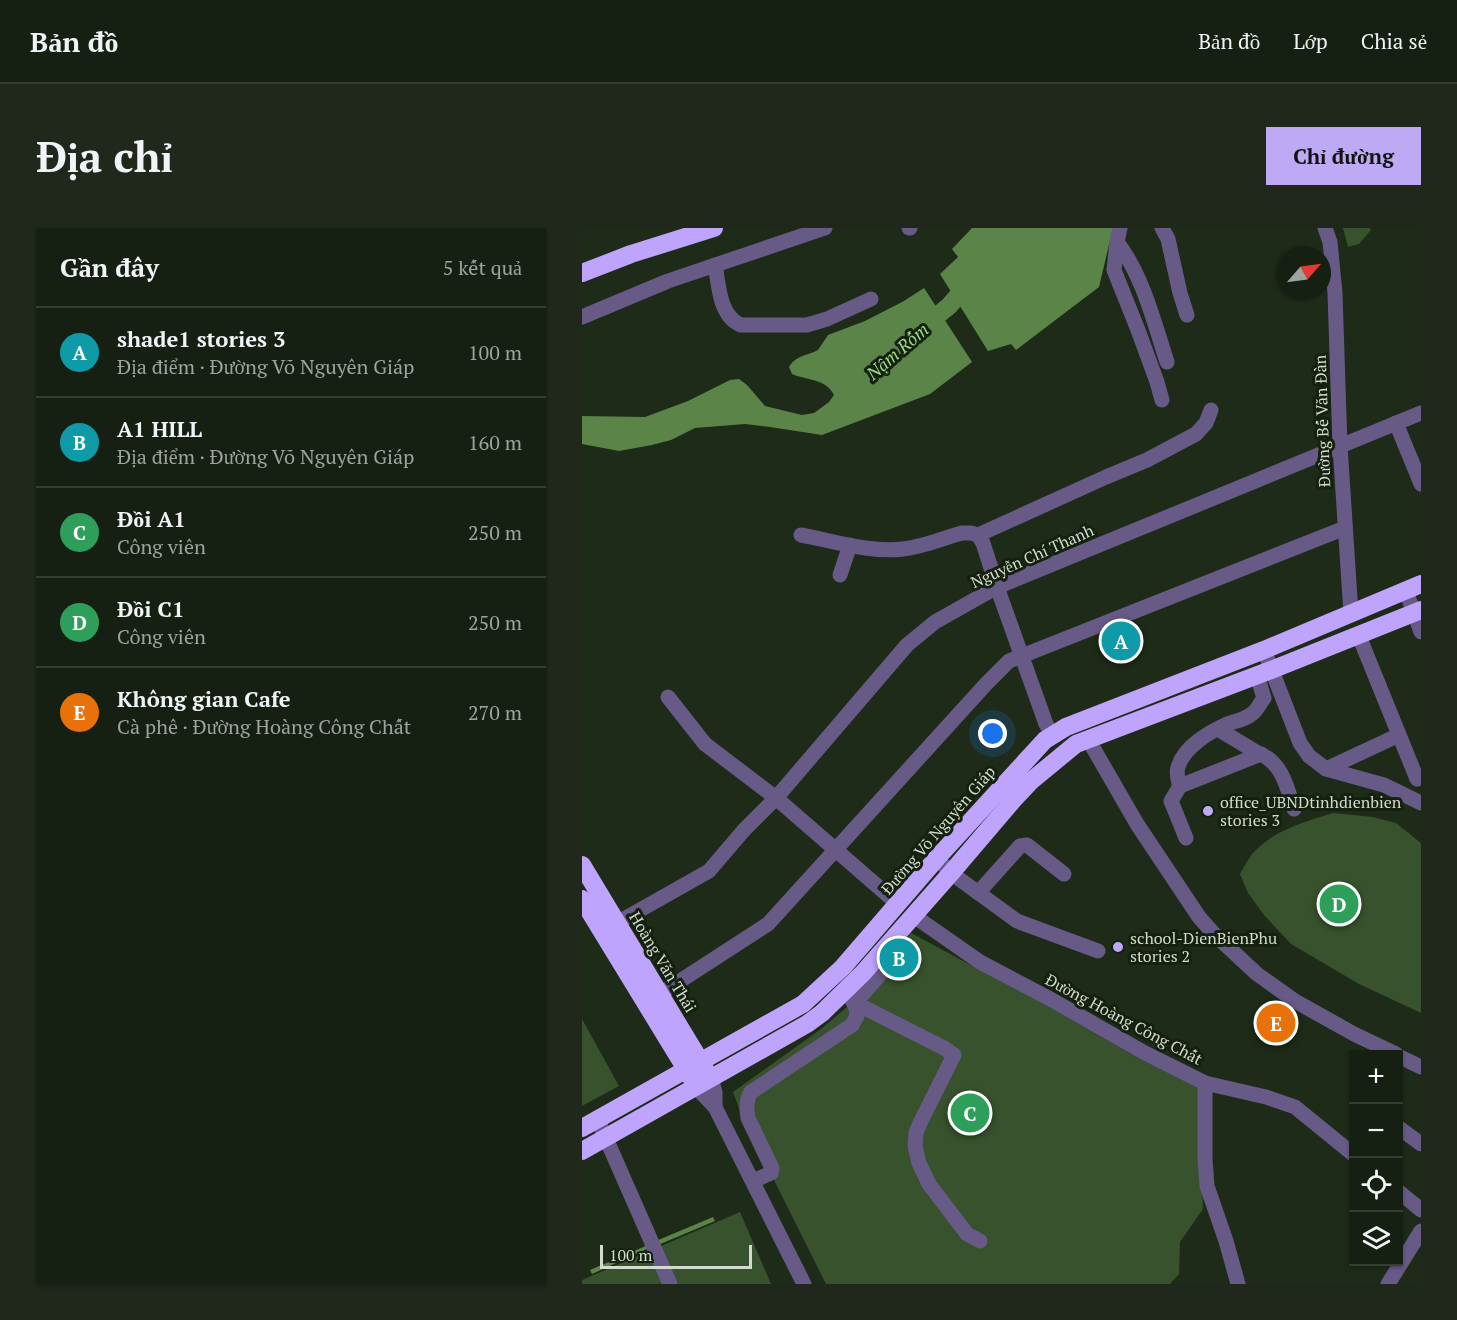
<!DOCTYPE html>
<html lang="vi">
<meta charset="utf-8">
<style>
:root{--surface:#162012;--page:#1f281b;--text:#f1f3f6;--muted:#9ea39f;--line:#353e32;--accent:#bea9f5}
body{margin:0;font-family:"PT Serif",serif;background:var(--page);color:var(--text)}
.controls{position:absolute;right:18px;bottom:18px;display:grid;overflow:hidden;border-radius:0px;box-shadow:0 2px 4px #0004}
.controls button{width:54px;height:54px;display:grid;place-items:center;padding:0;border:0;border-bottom:2px solid var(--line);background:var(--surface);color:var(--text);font:30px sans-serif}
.compass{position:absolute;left:695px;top:18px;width:54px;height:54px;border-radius:50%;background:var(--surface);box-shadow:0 2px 4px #0004;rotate:62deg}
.scale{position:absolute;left:18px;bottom:15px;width:152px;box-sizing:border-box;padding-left:6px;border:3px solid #d2dbce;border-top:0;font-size:16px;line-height:21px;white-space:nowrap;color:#d2dbce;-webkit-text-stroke:4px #14210f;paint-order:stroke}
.you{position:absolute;left:411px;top:506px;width:21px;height:21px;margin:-15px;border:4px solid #fff;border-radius:50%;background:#1a73e8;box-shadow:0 0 0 9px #1a73e833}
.badge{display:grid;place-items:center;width:39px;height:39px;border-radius:50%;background:var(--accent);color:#fff;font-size:20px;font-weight:700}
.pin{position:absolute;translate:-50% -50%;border:3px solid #fff;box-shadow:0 2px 6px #0006}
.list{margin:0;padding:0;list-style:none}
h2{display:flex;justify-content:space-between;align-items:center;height:78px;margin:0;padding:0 24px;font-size:26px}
h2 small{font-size:20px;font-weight:400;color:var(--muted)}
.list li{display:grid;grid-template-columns:39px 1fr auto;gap:18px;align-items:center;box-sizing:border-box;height:90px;padding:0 24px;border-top:2px solid var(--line)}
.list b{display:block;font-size:22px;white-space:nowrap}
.list p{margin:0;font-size:20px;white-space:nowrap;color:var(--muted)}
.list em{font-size:20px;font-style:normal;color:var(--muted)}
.icon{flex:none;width:33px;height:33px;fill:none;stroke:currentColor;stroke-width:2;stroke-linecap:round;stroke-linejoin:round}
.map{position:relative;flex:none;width:839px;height:1056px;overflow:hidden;border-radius:0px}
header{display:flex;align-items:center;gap:36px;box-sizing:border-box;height:84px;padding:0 30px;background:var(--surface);border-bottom:2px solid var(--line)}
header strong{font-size:28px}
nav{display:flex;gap:33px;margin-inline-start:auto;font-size:21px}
.intro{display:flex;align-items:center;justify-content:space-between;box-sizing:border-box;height:144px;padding:0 36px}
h1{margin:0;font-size:42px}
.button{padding:15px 27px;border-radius:0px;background:var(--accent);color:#111;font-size:21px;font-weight:700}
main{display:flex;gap:36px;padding:0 36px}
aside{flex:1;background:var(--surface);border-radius:0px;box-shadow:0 2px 4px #0004}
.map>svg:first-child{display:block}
.green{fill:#37522c}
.water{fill:#5a8448}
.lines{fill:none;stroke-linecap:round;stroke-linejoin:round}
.river{stroke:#5a8448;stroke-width:18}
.minor{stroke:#675a87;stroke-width:15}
.highway{stroke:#bea4fd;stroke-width:18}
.poi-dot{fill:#bea9f5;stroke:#14210f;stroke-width:2}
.labels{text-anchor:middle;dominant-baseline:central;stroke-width:6;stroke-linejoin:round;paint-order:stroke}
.street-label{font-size:16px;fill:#d2dbce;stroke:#14210f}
.poi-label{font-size:16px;fill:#d2dbce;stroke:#14210f;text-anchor:start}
.water-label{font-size:18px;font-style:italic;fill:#9cd883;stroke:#14210f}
</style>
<header>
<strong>Bản đồ</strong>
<nav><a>Bản đồ</a><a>Lớp</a><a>Chia sẻ</a></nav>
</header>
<div class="intro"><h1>Địa chỉ</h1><a class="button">Chỉ đường</a></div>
<main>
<aside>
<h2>Gần đây<small>5 kết quả</small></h2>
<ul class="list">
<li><span class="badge" style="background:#0f9aa8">A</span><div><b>shade1 stories 3</b><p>Địa điểm · Đường Võ Nguyên Giáp</p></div><em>100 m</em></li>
<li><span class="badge" style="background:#0f9aa8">B</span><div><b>A1 HILL</b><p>Địa điểm · Đường Võ Nguyên Giáp</p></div><em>160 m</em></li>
<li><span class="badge" style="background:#2e9e5b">C</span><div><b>Đồi A1</b><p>Công viên</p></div><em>250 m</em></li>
<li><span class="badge" style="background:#2e9e5b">D</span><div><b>Đồi C1</b><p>Công viên</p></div><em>250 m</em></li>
<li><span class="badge" style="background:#e8710a">E</span><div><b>Không gian Cafe</b><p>Cà phê · Đường Hoàng Công Chất</p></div><em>270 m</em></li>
</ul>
</aside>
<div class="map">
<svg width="839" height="1056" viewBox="0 0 839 1056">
<rect width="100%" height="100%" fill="#1e2b18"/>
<g class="green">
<polygon points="761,0 788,0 789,2 777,16 766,19"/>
<path d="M751 585 791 589 814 595 839 615V785L777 756 709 716 682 687 666 665 658 646C662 639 666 631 671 625 692 602 722 594 751 585Z"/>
<polygon points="329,705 471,781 556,830 617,859 621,981 598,1014 597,1046 588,1056 244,1056 192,952 166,905 151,864 239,801 271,774 287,760"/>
<polygon points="0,791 37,858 0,878"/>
<polygon points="158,984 189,1056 0,1056 0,1052"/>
</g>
<g class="water">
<polygon points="390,0 531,0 517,59 434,122 429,116 406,123 358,46 376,29 370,21"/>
<path d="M342 60 390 134 348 166 240 207 188 199 163 196 113 200 89 212 70 217 37 223 0 216V188L63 189 106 173 148 152 157 151 165 157 183 178 220 187 232 185 247 174 252 167C243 150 226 153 210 146L207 139C214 127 225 128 236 122L246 107 283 93 322 73Z"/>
<polygon points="131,989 133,993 76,1017 74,1013"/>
<polygon points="66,1017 67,1020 10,1046 8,1042"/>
</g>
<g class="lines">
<polyline class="river" points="340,100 367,78 389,53"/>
<g class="minor">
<polyline points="327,0 328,0"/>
<polyline points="538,0 535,14 532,42 556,102 575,154 580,172"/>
<polyline points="580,0 586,11 598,65 605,87"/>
<polyline points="743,0 748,14 753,65 758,218 769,386"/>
<path d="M535 14C561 48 572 94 585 134"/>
<path d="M133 37C137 57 137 88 159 97H225L245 91 289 71"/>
<polyline points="0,89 86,53 243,0"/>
<polyline points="814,195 839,256"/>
<path d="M219 307C252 313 288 325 321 321 341 319 361 310 380 305H389L396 307 401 315 415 359 464 496 471 507"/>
<polyline points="396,307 524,249 565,232 614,206 624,195 629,182"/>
<polyline points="258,347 268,317"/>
<polyline points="824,363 839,404"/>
<polyline points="777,408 835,551"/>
<polyline points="682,422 718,515 727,528 744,541 802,557 839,575"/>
<polyline points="86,469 123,516 194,570 316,676"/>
<path d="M636 501 674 524C700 533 705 559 712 581"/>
<polyline points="506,511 555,596 617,689 632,706 675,746 713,773 772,806 814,826"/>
<polyline points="744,541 817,507"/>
<path d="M598 558C596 552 594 545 596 539 602 519 627 504 645 496 654 493 663 492 671 485 675 482 678 475 682 470L675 447"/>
<polyline points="604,610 589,573 598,558 679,526"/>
<polyline points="355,630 369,645 435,693 516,723"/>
<polyline points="396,665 438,618 445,617 482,646"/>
<polyline points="332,688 398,734 470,772 561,824 623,855 684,869 713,879 772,927"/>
<polyline points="35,695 127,643 162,602 194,570 325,417 353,394 415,359 839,185"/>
<polyline points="78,766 186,696 404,456 427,433 763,300"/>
<polyline points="271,774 362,820 372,827 338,895 334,905 333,918 337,935 347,956 385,1006 398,1013"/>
<polyline points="816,828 839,839"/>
<polyline points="623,855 623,931 625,958 644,1013 656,1056"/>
<polyline points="114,859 133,879 133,864 129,850"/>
<polyline points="133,879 222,1056"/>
<polyline points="19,899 88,1056"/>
<polyline points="816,899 839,916"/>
<path d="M171 953 189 945 190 940 166 890C164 880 164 872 169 864L270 797 275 788 274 780 271 774 280 767 312 730 304 720"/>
<polyline points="816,963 839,982"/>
<polyline points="806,1056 839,1003"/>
</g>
<g class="highway">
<polyline points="0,45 49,26 132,0"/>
<polyline points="0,637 123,841"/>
<polyline points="0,671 110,851"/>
<polyline points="0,900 221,776 261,739 355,630 463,512 484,499 682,422 839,356"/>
<polyline points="0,923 225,796 240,785 281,745 369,645 433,570 449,553 494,516 689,442 839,382"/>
</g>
</g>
<g class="poi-dot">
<circle cx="626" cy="583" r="6"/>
<circle cx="536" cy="719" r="6"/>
</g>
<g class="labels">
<g class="street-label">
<text transform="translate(740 193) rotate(-92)">Đường Bế Văn Đàn</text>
<text transform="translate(450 328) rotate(-24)">Nguyễn Chí Thanh</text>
<text transform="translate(356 602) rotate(-49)">Đường Võ Nguyên Giáp</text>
<text transform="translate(81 734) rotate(59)">Hoàng Văn Thái</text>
<text transform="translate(542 791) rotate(28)">Đường Hoàng Công Chất</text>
</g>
<g class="poi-label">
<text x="638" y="574">office_UBNDtinhdienbien<tspan x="638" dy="18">stories 3</tspan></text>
<text x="548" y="710">school-DienBienPhu<tspan x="548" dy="18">stories 2</tspan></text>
</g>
<g class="water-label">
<text transform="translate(315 123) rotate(-41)">Nậm Rốm</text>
</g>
</g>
</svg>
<div class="controls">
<button>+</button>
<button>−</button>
<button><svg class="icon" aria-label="locate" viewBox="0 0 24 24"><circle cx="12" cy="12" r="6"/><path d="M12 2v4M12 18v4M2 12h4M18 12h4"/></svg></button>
<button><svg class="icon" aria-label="layers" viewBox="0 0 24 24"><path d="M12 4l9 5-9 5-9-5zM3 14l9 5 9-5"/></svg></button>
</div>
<svg class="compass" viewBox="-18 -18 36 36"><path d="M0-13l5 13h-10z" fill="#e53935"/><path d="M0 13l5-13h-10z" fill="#9ea39f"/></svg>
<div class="scale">100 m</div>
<div class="you"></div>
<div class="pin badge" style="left:539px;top:413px;background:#0f9aa8">A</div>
<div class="pin badge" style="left:317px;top:730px;background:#0f9aa8">B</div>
<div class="pin badge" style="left:388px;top:885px;background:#2e9e5b">C</div>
<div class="pin badge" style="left:757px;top:676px;background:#2e9e5b">D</div>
<div class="pin badge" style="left:694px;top:795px;background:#e8710a">E</div>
</div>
</main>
